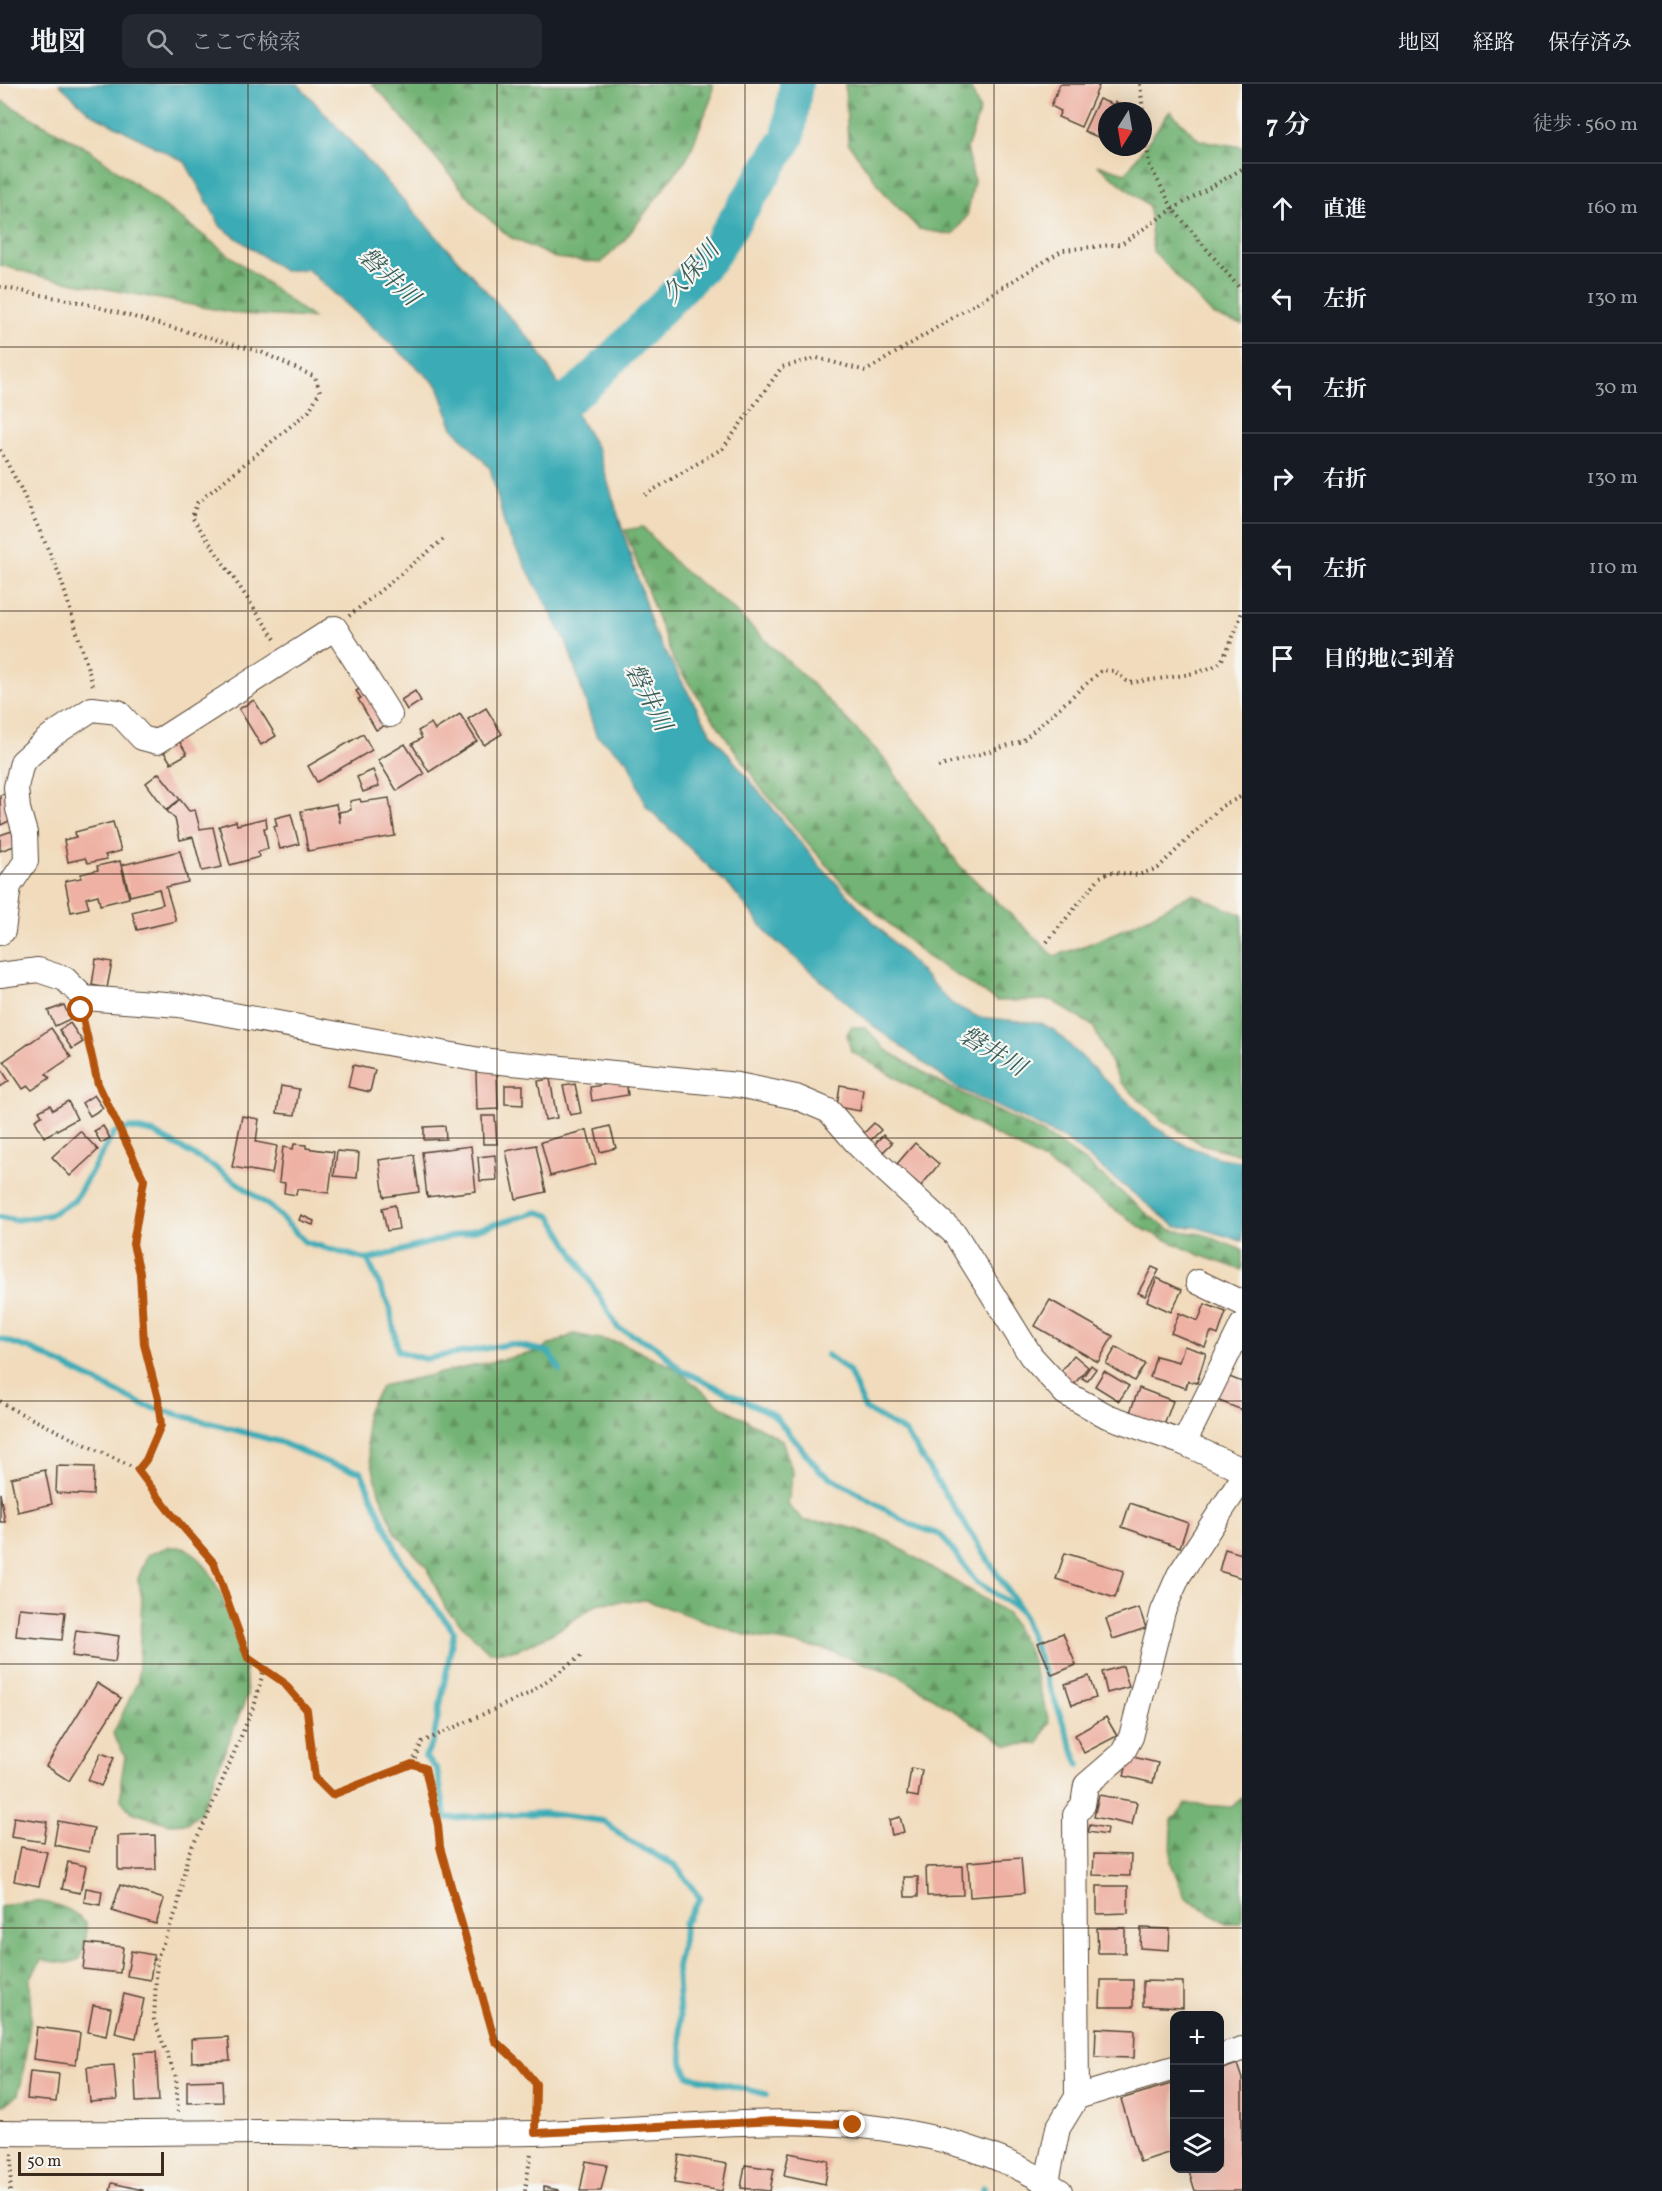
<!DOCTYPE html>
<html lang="ja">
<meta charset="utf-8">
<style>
:root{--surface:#171b24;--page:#242831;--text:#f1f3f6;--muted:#9ea1a6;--line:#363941}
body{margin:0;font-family:Vollkorn,"Noto Serif JP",serif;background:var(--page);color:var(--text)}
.controls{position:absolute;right:18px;bottom:18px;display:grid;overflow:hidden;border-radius:12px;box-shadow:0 6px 24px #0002}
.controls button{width:54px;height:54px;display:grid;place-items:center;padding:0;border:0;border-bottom:2px solid var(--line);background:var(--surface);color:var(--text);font:30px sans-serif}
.compass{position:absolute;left:1098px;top:18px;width:54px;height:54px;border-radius:50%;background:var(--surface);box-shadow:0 6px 24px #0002;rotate:191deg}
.scale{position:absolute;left:18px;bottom:15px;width:146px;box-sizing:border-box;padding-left:6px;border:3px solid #3b2a1e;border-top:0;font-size:16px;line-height:21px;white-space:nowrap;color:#3b2a1e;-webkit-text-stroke:4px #f6f6f2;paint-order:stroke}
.stop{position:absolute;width:18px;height:18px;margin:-14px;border:4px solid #b45309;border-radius:50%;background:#fff}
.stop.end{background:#b45309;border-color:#fff;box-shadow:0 2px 6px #0008}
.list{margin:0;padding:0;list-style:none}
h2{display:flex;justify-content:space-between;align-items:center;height:78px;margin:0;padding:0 24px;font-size:26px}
h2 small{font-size:20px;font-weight:400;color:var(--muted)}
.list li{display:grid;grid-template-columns:39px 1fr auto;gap:18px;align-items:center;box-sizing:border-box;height:90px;padding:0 24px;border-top:2px solid var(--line)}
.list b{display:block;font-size:22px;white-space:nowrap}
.list em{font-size:20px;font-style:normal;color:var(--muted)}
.icon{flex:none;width:33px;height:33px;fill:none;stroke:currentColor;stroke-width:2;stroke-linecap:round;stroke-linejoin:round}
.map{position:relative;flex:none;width:1242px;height:2107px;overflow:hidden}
header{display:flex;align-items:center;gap:36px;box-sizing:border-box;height:84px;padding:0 30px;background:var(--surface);border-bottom:2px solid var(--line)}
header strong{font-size:28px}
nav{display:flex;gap:33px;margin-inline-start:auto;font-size:21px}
.search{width:420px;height:54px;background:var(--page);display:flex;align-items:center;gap:15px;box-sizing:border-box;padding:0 21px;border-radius:12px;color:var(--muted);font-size:22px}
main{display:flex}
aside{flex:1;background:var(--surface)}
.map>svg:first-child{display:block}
.forest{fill:url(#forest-firs);stroke:#576e49;stroke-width:1.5}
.water{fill:#3aabb5;stroke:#3a6a6a;stroke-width:1.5}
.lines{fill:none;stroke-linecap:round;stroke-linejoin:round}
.stream{stroke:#3aabb5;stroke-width:6}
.river{stroke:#3aabb5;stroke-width:34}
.building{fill:#eeb1a3}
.minor-casing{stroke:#564536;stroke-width:26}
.path{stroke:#564536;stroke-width:4;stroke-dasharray:1.5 4.5;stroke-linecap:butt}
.minor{stroke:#fff;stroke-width:24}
.route{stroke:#b45309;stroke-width:8}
.grid{fill:none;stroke:#3b2a1e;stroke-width:1.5;stroke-opacity:0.55}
.labels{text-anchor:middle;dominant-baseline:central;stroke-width:4.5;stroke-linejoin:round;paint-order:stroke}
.water-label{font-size:24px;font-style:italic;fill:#3b5e5a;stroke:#f6f6f2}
</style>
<header>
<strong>地図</strong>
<div class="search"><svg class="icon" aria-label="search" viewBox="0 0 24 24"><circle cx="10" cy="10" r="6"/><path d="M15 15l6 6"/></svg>ここで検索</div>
<nav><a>地図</a><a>経路</a><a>保存済み</a></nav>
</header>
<main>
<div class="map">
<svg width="1242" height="2107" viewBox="0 0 1242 2107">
<defs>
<pattern id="forest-firs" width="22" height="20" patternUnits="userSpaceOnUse" patternTransform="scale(1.5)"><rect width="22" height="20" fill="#73b374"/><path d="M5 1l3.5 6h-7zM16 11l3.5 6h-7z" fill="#60925f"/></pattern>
</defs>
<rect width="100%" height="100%" fill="#f6f6f2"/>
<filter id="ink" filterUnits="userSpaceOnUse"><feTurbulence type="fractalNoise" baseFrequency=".0167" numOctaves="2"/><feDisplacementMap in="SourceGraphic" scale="12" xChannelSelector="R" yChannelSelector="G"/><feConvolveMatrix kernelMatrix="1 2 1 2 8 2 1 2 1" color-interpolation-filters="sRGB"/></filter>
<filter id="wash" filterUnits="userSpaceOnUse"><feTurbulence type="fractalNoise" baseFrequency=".008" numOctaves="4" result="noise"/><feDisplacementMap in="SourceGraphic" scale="24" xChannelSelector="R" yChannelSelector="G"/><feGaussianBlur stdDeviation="1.35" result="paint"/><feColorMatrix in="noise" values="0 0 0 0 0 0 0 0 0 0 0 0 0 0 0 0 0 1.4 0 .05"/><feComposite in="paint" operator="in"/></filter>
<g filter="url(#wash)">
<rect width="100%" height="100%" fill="#f1dbbc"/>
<g class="forest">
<polygon points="372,0 713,0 712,12 689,71 623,158 601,179 555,174 510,153 481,128 386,14"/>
<polygon points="845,0 969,0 980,26 967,64 974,97 967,132 953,151 919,145 886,111 854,67 848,59"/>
<polygon points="0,16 91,67 313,234 240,230 43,193 0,181"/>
<polygon points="1170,27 1199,56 1242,63 1242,241 1213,231 1153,167 1149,122 1097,81 1126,89"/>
<path d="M643 443 679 483 727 520 813 601 883 673 959 781 1054 872C1102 858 1147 834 1192 810L1242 831V1071L1201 1060 1162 1036 1120 998 1093 942 1051 916 997 917 926 872 841 798 761 704 674 578 625 446Z"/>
<polygon points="851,943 865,943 886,966 941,999 1046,1051 1086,1078 1152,1134 1171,1146 1202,1150 1242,1166 1242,1186 1202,1172 1145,1146 1039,1074 973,1039 851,967 847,950"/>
<polygon points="574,1250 621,1259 673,1283 721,1322 782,1356 793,1389 788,1421 804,1437 832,1439 862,1447 886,1456 1007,1529 1029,1568 1049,1638 1038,1660 1007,1661 898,1591 824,1565 745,1551 645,1516 599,1519 555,1548 517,1566 489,1568 446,1525 426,1482 396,1450 379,1408 367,1360 366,1328 382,1302 532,1269"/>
<polygon points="168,1463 184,1463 196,1471 209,1487 223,1515 245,1584 247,1612 200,1729 188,1739 170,1740 131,1728 121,1716 121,1697 125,1672 113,1650 138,1597 142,1514 138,1495 147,1471"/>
<polygon points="1242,1713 1242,1839 1226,1839 1185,1813 1171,1779 1172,1736 1186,1720 1232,1723"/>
<path d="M35 1817C57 1820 70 1823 86 1839V1855L80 1875 67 1879 41 1876 30 1895 31 1931 22 1996 18 2010 4 2021H0V1823L14 1819Z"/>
</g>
<polygon class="water" points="59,0 298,0 535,261 598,366 654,548 711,649 819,781 952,920 978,933 1040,939 1054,946 1153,1042 1185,1061 1219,1074 1242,1077 1242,1157 1196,1143 1176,1143 1065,1055 956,1003 871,940 769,851 733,806 646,722 628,677 596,651 567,559 506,446 490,384 453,344 438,302 307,185 284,187 221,143 185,78 90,29"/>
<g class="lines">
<g class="stream">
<polyline points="0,1133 15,1136 49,1131 74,1117 114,1049 129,1044 154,1049 215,1083 272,1124 305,1158 368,1176 390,1224 398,1267 425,1275 511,1260 549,1268 560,1286"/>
<polyline points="368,1176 538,1128 551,1132 618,1244 656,1262 681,1286 774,1331 820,1387 912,1441 941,1451 977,1498 1021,1527"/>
<polyline points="0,1255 31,1265 143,1321 280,1358 331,1380 361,1388 401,1477 454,1548 433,1658 425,1673 437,1685 446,1734 543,1729 603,1737 631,1758 675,1781 700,1814 684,1840 683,1857 677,1883 682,1979 689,1992 766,2010"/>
<polyline points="827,1271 849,1287 865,1325 906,1349 1021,1527 1079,1681"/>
<polyline points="983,2107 984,2103"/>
</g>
<polyline class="river" points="535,342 590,297 710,175 788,53 796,0"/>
</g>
<g id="blocks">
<g class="building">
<polygon points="1060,0 1094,0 1099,2 1081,43 1058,33 1061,27 1051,22"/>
<polygon points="1099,15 1114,21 1115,18 1135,27 1107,27 1107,57 1084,47"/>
<polygon points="366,601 386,641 376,646 358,615 361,614 356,607"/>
<polygon points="415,607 421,617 407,626 401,616"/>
<polygon points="254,616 276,652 261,661 239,625"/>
<polygon points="486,624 502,650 484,661 468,635"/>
<polygon points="460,630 477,657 429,688 412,660 422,654 418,647 431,639 435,646"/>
<polygon points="363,650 372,666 317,698 308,682"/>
<polygon points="178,655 187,670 171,679 162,665"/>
<polygon points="405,660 424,690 397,707 378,676"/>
<polygon points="373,686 379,702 363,708 357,693"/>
<polygon points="159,689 189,727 195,726 200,745 213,743 222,783 202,787 193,753 180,756 175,735 167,727 179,716 166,726 146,699"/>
<polygon points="4,710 15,734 1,741 0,711"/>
<polygon points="389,714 395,752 308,767 301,727 336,720 340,739 339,728 351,726 350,717 360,715 361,718"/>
<polygon points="291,730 299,760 280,765 274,742 277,742 275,734"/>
<polygon points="266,734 267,744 264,744 268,765 258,768 259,773 230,781 219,742 236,737 237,741"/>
<polygon points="113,738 121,767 105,771 107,775 88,779 85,774 68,778 64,756 76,753 75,748"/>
<polygon points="12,747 17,761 0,767 0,751"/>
<polygon points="180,767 188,798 166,803 176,837 137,846 132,828 163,820 159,805 130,812 122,781"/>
<polygon points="120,777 129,814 100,821 98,811 86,814 89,824 71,828 65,797 81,794 81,790 98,786 97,782"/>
<polygon points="96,875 112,878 107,904 92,901"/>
<polygon points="64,921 70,935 55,942 48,927"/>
<polygon points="70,939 83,958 72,965 59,946"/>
<polygon points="51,944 71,973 46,990 50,994 32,1006 28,1002 23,1005 4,977"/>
<polygon points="353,981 375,986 370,1008 348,1003"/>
<polygon points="0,983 9,997 0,1003"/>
<polygon points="497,986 498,1025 477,1026 476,987"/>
<polygon points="550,995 557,1034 545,1036 538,997"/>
<polygon points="626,997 628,1011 592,1017 590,1003"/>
<polygon points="575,1000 581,1029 570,1031 563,1002"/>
<polygon points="505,1001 523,1001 523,1021 505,1020"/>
<polygon points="840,1001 863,1005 860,1027 837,1023"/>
<polygon points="281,1002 299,1005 295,1031 277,1029"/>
<polygon points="94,1011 103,1024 90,1032 82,1019"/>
<polygon points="68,1017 77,1035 44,1053 35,1036 42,1032 39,1027 50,1021 53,1026"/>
<polygon points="242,1032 259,1035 256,1058 277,1062 272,1090 232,1083"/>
<polygon points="482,1032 495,1032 497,1060 483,1060"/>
<polygon points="874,1039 881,1046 870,1057 863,1050"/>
<polygon points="103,1042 110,1054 101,1059 94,1047"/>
<polygon points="445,1042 446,1055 424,1056 424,1043"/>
<polygon points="610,1042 616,1064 600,1068 595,1046"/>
<polygon points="587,1046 596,1080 550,1092 541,1058"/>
<polygon points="80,1047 98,1066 70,1092 52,1073"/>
<polygon points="883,1051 892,1059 881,1070 872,1063"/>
<polygon points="915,1059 939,1080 921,1102 896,1081"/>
<polygon points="294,1060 306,1061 306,1064 334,1068 329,1109 297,1105 296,1111 284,1109 285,1099 279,1098 283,1063 293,1065"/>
<polygon points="536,1061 546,1108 516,1115 506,1067"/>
<polygon points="471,1062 476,1107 427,1113 422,1068"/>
<polygon points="337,1067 359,1069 357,1094 334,1092"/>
<polygon points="414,1071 419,1108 384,1113 379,1076"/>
<polygon points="495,1071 497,1096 480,1097 478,1073"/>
<polygon points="395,1121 399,1145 387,1147 382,1124"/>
<polygon points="301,1131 314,1137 313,1141 299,1136"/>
<polygon points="1152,1183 1159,1186 1145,1212 1138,1209"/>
<polygon points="1157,1194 1182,1206 1171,1228 1147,1217"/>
<polygon points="1050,1216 1113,1252 1098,1278 1035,1242"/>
<polygon points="1205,1220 1226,1228 1218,1251 1211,1248 1205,1263 1171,1249 1179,1229 1198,1237"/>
<polygon points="1184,1262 1206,1269 1197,1299 1188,1297 1186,1304 1150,1293 1156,1272 1179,1278"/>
<polygon points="1116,1263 1145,1280 1134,1297 1106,1280"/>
<polygon points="1074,1271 1088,1283 1072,1303 1058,1291"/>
<polygon points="1091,1281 1096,1285 1087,1297 1082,1294"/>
<polygon points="1104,1287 1129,1302 1119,1317 1095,1302"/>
<polygon points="1227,1292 1242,1298 1242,1326 1217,1316"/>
<polygon points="1139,1304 1173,1317 1163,1344 1129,1331"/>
<polygon points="57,1382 94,1383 93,1411 56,1409"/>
<polygon points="45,1386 52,1420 18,1428 11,1394"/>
<polygon points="0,1409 5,1438 0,1438"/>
<polygon points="1130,1419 1188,1439 1180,1463 1122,1443"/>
<polygon points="1225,1465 1242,1470 1242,1494 1219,1487"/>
<polygon points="1065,1469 1124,1487 1115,1514 1056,1495"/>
<polygon points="19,1524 65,1528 62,1556 16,1552"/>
<polygon points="1139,1524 1146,1544 1113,1555 1106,1535"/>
<polygon points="76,1546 119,1552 115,1578 72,1572"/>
<polygon points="1063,1549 1076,1581 1052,1591 1038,1559"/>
<polygon points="1123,1582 1129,1603 1107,1609 1102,1588"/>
<polygon points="1089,1592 1096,1614 1072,1621 1065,1600"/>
<polygon points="97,1599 121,1614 69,1697 46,1682"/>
<polygon points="1106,1633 1117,1652 1084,1669 1075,1651"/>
<polygon points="101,1669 114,1674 101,1702 88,1696"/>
<polygon points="1129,1672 1158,1679 1153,1699 1124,1692"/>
<polygon points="911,1684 922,1686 918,1713 907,1711"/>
<polygon points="1099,1711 1137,1718 1132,1741 1094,1733"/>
<polygon points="14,1733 47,1738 44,1758 11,1753"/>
<polygon points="900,1733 904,1748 892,1751 889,1736"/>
<polygon points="58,1737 94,1744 89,1768 54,1761"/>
<polygon points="1090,1741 1107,1744 1106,1751 1088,1748"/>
<polygon points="155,1751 156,1786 118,1786 118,1752"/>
<polygon points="21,1763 47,1768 39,1802 14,1797"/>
<polygon points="1094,1770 1131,1771 1130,1792 1093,1791"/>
<polygon points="1021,1774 1024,1809 970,1813 968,1778"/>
<polygon points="68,1778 86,1782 80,1809 62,1805"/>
<polygon points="962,1782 963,1811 927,1812 926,1783"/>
<polygon points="904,1793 918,1793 918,1813 905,1813"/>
<polygon points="120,1801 164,1815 156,1840 112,1827"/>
<polygon points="1097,1802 1128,1802 1128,1829 1097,1830"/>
<polygon points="86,1804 102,1807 100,1821 84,1818"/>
<polygon points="1097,1844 1125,1844 1125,1869 1098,1869"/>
<polygon points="1141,1844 1170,1845 1169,1866 1140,1864"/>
<polygon points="86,1859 123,1863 120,1889 83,1885"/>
<polygon points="131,1867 154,1871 150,1896 127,1892"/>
<polygon points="1101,1896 1133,1896 1133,1923 1100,1923"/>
<polygon points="1143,1897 1183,1898 1183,1924 1143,1922"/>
<polygon points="124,1910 144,1915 136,1954 115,1949"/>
<polygon points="93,1921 111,1924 106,1952 88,1948"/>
<polygon points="37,1943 80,1949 76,1981 33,1975"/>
<polygon points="1096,1944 1135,1946 1134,1974 1095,1973"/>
<polygon points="228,1953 230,1976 192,1978 191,1955"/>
<polygon points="156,1968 159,2017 136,2018 134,1969"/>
<polygon points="1237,1980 1242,1995 1242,2107 1195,2107 1188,2084 1220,2084 1220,1986"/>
<polygon points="114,1981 117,2016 90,2018 87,1983"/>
<polygon points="30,1987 59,1990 56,2018 27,2015"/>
<polygon points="222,1996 223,2018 187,2019 187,1997"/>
<polygon points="1174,1999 1174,2067 1140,2078 1121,2015"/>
<polygon points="789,2069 829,2077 825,2100 784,2091"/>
<polygon points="679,2071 727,2080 722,2107 674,2099"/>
<polygon points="586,2077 607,2081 601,2107 580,2107"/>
<polygon points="745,2081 774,2085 770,2107 741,2104"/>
<polygon points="112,2099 143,2106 143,2107 110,2107"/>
<polygon points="544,2103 559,2106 559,2107 544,2107"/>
</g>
</g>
</g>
<g filter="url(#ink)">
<use href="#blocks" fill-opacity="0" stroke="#564536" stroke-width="1.5"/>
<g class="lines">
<g class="minor-casing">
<g id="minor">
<polyline points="0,849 3,847 9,802 26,777 25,749 18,725 16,703 22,678 51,652 92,625 118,628 142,654 157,658 335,544 390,631"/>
<polyline points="0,891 38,886 65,895 84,914 179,921 480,976 738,1001 796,1013 829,1027 860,1063 955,1150 1031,1272 1065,1309 1107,1332 1184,1359 1242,1386"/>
<polyline points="1198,1198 1242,1219"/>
<polyline points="1184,1359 1242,1241"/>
<polyline points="1220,1972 1242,1965"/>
<polyline points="1077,2013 1075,1731 1083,1721 1086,1701 1122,1670 1131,1653 1163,1527 1179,1491 1242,1395"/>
<path d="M0 2049C92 2050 183 2048 275 2048 361 2049 448 2051 534 2049 708 2046 905 2005 1060 2107"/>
<polyline points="1045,2107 1058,2044 1077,2013 1174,1984"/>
</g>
</g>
<g class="path">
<polyline points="1140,0 1143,27"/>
<polyline points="1143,27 1149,80 1173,125 1242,207"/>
<polyline points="0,203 83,219 261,268 315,293 320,307 309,327 197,419 192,433 277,558"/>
<polyline points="0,366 20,403 60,492 94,605"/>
<polyline points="645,411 723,364 782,283 817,274 866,287 1063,166 1121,160 1173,125 1242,85"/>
<polyline points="349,532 445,454"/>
<path d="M938 683 1022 657 1102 586 1114 587 1129 599C1149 595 1206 592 1220 578 1226 572 1240 537 1242 527"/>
<polyline points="1047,858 1100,793 1111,788 1138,791 1158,784 1222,722 1242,712"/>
<polyline points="83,935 98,1001 144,1096 133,1160 140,1189 144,1260 158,1315 161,1341 146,1376 138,1386"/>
<polyline points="0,1317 14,1326 138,1386 169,1427 215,1479 248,1574 283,1598 307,1626 315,1694 332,1711 412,1680 425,1684 438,1741 440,1763 495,1957 520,1980 536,2000 535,2029"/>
<polyline points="412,1680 422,1658 530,1609 581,1572"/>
<polyline points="178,2028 176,1993 154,1936 157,1874 177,1825 188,1770 205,1738 255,1619 264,1585"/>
<polyline points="10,2107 12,2069"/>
<polyline points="525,2107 531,2069"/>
</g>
<use href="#minor" class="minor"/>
</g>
</g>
<g class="lines" filter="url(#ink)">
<polyline class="route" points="81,926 98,1000 144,1096 133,1160 140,1189 144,1260 158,1315 161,1341 146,1376 138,1386 169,1427 214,1479 248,1574 283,1598 307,1626 315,1694 332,1711 412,1680 425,1684 438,1741 440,1763 495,1957 520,1980 536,2000 535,2049 777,2037 853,2041"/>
</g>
<path class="grid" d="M248 0V2107M497 0V2107M745 0V2107M994 0V2107M0 263H1242M0 527H1242M0 790H1242M0 1054H1242M0 1317H1242M0 1580H1242M0 1844H1242"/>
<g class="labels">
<g class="water-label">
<text transform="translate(692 189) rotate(-49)">久保川</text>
<text transform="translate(388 194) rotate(43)">磐井川</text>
<text transform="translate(647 614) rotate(63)">磐井川</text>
<text transform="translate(992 969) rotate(31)">磐井川</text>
</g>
</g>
</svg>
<div class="controls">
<button>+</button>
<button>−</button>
<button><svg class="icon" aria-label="layers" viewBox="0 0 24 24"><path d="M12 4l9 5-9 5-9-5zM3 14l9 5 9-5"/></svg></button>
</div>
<svg class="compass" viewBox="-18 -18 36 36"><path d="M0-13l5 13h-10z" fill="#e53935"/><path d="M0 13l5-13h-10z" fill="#9ea1a6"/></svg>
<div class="scale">50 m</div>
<div class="stop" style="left:81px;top:926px"></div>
<div class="stop end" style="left:853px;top:2041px"></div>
</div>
<aside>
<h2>7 分<small>徒歩 · 560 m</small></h2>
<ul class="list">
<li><svg class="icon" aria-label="ahead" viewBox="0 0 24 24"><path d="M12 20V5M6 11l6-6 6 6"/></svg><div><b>直進</b></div><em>160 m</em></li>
<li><svg class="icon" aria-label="left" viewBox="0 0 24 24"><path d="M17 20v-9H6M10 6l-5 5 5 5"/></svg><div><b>左折</b></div><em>130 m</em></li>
<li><svg class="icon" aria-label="left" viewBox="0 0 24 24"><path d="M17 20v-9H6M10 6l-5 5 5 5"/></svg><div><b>左折</b></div><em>30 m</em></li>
<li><svg class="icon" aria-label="right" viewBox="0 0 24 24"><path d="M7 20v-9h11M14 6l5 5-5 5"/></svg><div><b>右折</b></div><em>130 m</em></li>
<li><svg class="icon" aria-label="left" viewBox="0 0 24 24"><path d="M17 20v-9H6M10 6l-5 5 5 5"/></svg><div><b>左折</b></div><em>110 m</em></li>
<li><svg class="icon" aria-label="arrive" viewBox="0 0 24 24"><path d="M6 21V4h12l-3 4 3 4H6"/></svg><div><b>目的地に到着</b></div></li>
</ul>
</aside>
</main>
